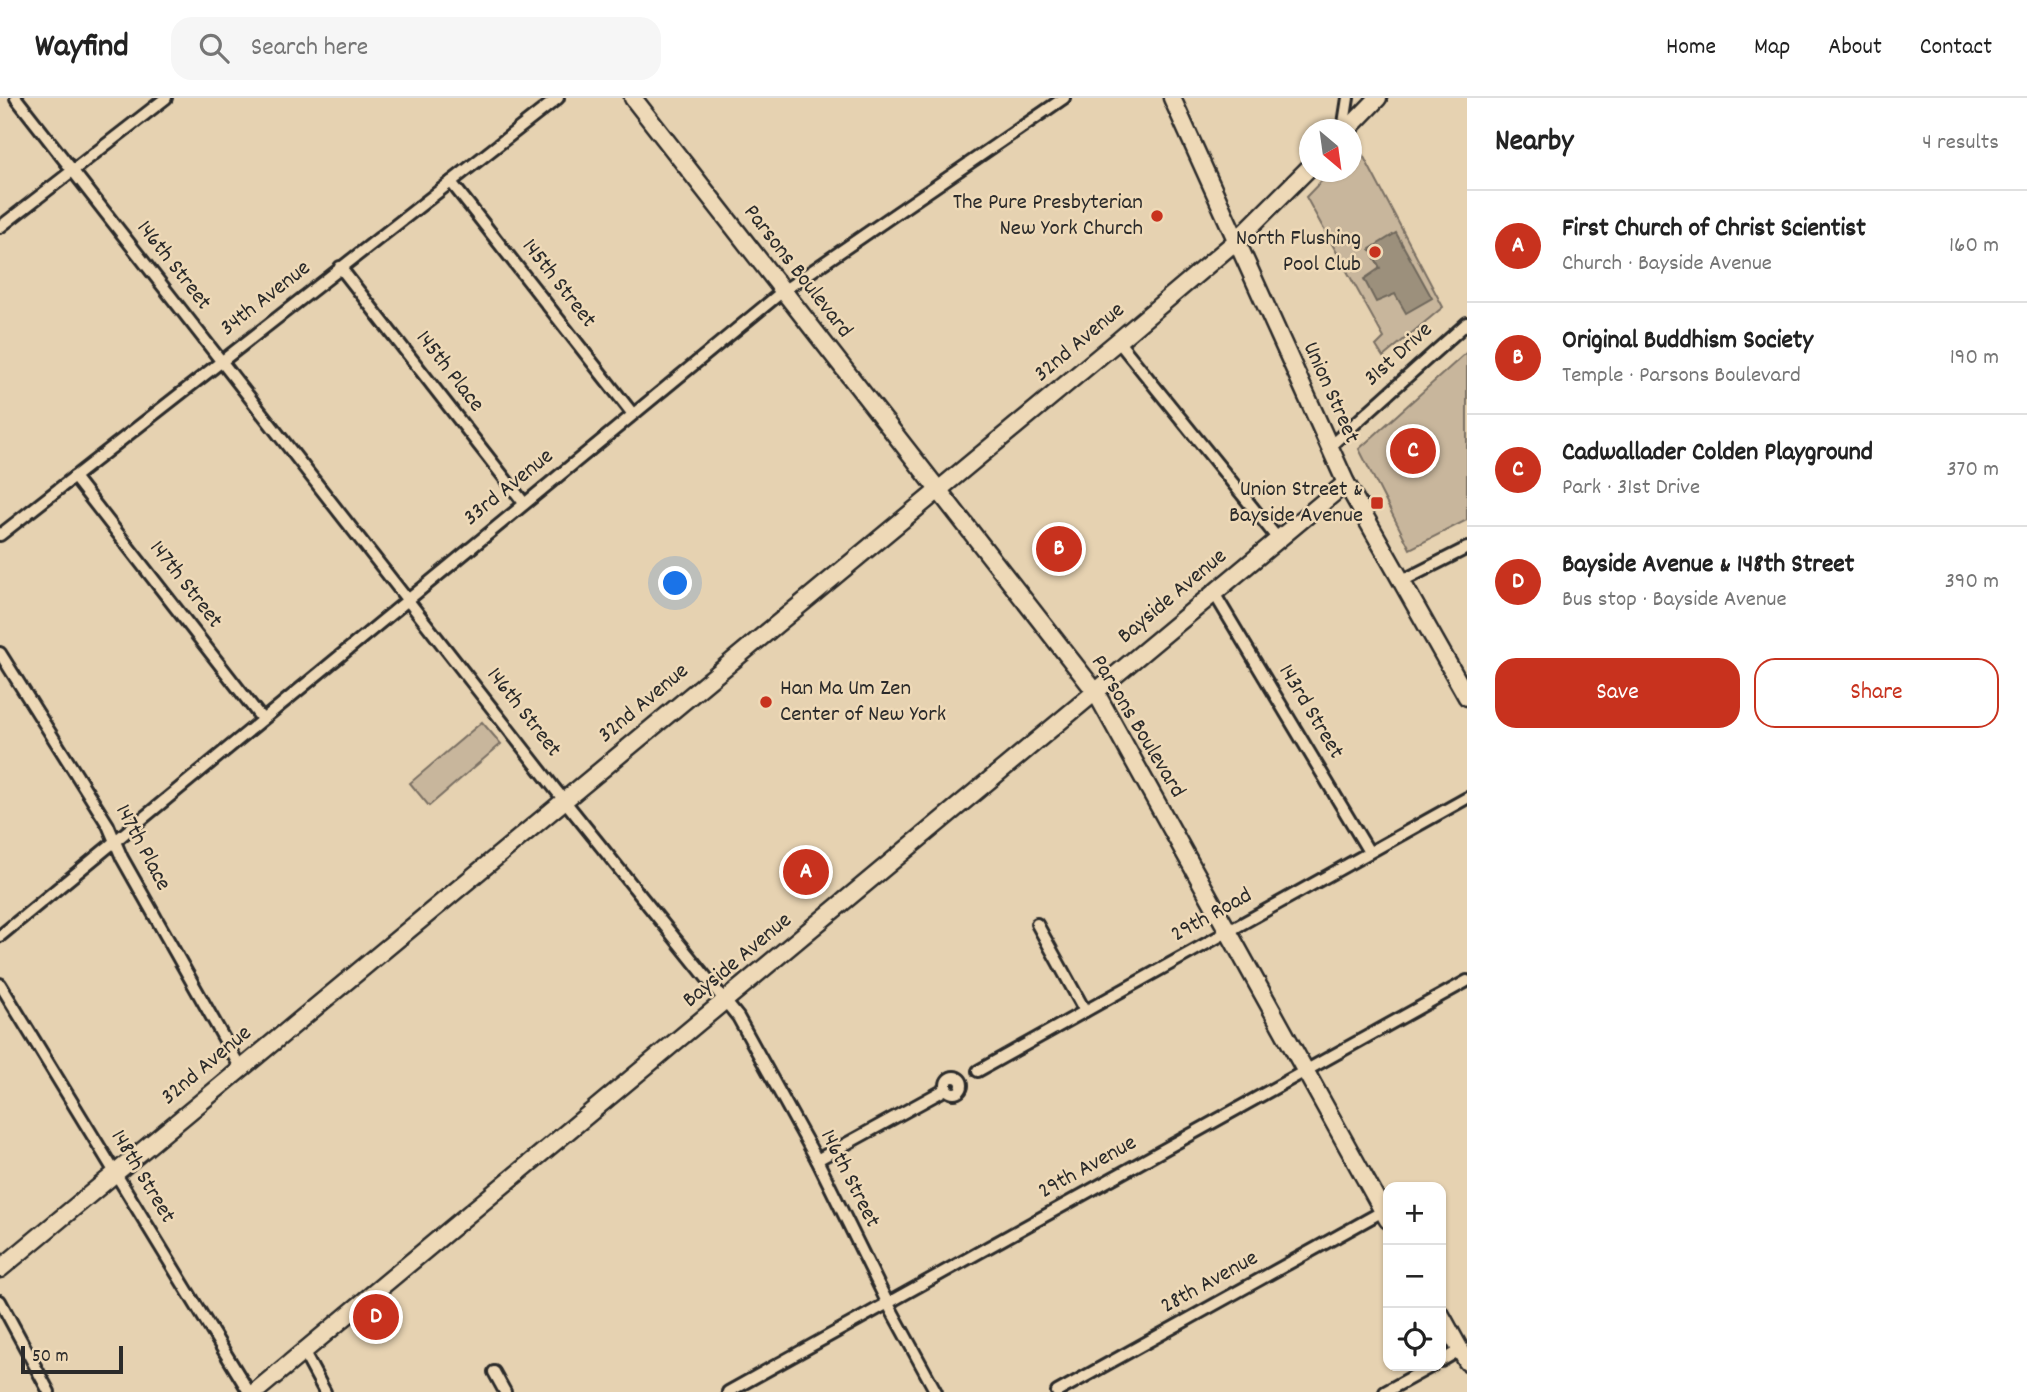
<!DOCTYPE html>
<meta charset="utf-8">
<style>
:root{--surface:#fff;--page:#f6f6f6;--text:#222;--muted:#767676;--line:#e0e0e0;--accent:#c8321e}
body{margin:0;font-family:Dekko,sans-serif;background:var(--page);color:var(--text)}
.controls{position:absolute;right:21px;bottom:21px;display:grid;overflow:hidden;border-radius:14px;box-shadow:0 2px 5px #0004}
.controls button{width:63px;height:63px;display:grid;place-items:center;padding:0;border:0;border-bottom:2px solid var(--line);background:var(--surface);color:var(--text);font:35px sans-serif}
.compass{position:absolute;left:1299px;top:21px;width:63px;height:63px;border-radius:50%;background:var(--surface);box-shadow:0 2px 5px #0004;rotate:151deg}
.scale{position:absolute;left:21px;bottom:18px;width:102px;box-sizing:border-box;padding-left:7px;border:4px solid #2b2b2b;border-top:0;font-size:19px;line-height:24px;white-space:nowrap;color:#2b2b2b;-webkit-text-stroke:5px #eed9b7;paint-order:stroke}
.you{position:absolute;left:676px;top:486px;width:24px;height:24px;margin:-18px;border:5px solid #fff;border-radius:50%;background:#1a73e8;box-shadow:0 0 0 10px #1a73e833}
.badge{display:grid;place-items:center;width:46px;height:46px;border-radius:50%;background:var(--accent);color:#fff;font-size:23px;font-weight:700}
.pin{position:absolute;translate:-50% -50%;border:4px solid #fff;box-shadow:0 2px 7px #0006}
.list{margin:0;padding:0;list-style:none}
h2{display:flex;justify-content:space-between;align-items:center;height:91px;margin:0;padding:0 28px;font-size:30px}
h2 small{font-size:23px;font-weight:400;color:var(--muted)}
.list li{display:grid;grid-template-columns:46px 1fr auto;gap:21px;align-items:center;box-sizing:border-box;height:112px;padding:0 28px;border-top:2px solid var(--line)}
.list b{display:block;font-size:26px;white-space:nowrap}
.list p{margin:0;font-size:23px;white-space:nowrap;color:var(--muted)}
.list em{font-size:23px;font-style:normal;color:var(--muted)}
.actions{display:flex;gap:14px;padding:21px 28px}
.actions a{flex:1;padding:16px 0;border:2px solid var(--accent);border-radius:21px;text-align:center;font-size:24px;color:var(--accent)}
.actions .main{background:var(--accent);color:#fff}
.icon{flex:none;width:38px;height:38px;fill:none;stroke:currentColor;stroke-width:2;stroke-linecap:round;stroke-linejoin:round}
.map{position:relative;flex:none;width:1467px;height:1294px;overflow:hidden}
header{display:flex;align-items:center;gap:42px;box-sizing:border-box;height:98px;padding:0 35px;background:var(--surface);border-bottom:2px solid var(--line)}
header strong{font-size:33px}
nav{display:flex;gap:38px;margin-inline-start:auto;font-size:24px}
.search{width:490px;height:63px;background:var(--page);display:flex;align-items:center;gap:18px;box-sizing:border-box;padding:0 24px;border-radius:21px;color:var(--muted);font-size:26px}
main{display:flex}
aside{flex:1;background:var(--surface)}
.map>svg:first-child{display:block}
.green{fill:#c8b69c;stroke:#7a7064;stroke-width:2}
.water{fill:#9c907c;stroke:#6f685c;stroke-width:2}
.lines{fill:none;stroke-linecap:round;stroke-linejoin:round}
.street-casing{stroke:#2b2b2b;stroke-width:16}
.secondary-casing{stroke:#2b2b2b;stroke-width:21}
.street{stroke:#eed9b7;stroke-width:10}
.secondary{stroke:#eed9b7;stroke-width:16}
.poi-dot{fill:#c8321e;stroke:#eed9b7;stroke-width:2.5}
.labels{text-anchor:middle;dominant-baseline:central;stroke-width:5;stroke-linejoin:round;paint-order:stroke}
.poi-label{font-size:23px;fill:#2b2b2b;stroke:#eed9b7;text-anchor:end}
.street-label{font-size:23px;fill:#2b2b2b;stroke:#eed9b7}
</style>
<header>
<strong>Wayfind</strong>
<div class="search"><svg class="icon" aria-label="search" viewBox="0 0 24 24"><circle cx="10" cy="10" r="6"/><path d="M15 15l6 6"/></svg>Search here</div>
<nav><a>Home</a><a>Map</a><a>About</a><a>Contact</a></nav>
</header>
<main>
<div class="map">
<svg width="1467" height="1294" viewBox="0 0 1467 1294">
<rect width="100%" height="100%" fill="#e6d2b1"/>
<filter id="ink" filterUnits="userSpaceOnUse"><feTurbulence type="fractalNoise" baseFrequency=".0143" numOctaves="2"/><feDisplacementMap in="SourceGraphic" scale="14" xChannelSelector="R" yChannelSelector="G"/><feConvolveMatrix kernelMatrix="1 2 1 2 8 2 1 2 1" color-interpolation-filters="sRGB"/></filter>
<g filter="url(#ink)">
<g class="green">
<polygon points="1357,46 1443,209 1383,259 1376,248 1384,240 1306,99 1330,74 1352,74 1352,51"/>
<polygon points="1467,254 1467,422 1410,451 1359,351"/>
<polygon points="482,624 501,646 429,708 410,685"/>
</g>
<polygon class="water" points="1396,135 1432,200 1406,215 1395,196 1376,204 1364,181 1380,170 1370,151"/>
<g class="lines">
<g class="street-casing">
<g id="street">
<polyline points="16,0 555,691 738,919 817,1062 888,1206 936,1294"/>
<polyline points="1343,32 1348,0"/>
<polyline points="451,84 632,315"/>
<polyline points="0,129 166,0"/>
<polyline points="340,169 524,405"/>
<polyline points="1118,243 1278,441"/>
<polyline points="1329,349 1467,225"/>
<polyline points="74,379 262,621"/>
<polyline points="0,437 558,0"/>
<polyline points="1402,483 1467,450"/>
<polyline points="1214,495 1369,754"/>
<polyline points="0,555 108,727 122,760 240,969"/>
<polyline points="1037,826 1085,913"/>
<polyline points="0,838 783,193 1064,0"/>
<polyline points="0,886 249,1294"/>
<polyline points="978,973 1467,700"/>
<circle cx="954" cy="987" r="8"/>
<polyline points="817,1062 946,991"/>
<polyline points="0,1203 49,1294"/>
<polyline points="304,1255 325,1294"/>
<polyline points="1441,1263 1460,1252"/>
<polyline points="494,1274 505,1294"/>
<polyline points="728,1294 1467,883"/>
<polyline points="1057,1294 1383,1113"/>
<polyline points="1385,1294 1432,1268"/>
</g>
</g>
<g class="secondary-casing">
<g id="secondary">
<polyline points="633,0 1095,593 1388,1122"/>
<polyline points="1172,0 1346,385 1467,599"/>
<polyline points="1347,32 1378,0"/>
<polyline points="0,1171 1118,243 1236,143 1310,69"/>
<polyline points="1441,1217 1467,1264"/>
<polyline points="255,1294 1346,385"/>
</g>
</g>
<use href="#street" class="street"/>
<use href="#secondary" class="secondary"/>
</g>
</g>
<g class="poi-dot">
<circle cx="1157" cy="118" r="7"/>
<circle cx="1375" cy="154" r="7"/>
<rect x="1370" y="398" width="14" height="14" rx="3.5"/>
<circle cx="766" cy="604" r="7"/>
</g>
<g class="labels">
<g class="poi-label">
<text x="1143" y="105">The Pure Presbyterian<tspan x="1143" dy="26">New York Church</tspan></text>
<text x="1361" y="141">North Flushing<tspan x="1361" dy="26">Pool Club</tspan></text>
<text x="1363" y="392">Union Street &amp;<tspan x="1363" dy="26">Bayside Avenue</tspan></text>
<text x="780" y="591" text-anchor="start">Han Ma Um Zen<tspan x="780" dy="26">Center of New York</tspan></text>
</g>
<g class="street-label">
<text transform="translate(173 168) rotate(52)">146th Street</text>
<text transform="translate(797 174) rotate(52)">Parsons Boulevard</text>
<text transform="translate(558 186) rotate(52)">145th Street</text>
<text transform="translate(266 201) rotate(-38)">34th Avenue</text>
<text transform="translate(1080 245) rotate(-40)">32nd Avenue</text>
<text transform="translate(1399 257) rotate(-42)">31st Drive</text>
<text transform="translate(449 274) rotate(52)">145th Place</text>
<text transform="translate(1330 295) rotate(66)">Union Street</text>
<text transform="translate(509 390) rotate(-39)">33rd Avenue</text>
<text transform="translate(185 487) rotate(52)">147th Street</text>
<text transform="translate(1173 499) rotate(-40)">Bayside Avenue</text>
<text transform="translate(644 606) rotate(-40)">32nd Avenue</text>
<text transform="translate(1310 614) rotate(59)">143rd Street</text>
<text transform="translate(523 615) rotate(52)">146th Street</text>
<text transform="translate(1137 629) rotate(59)">Parsons Boulevard</text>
<text transform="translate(142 750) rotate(62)">147th Place</text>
<text transform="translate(1212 818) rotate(-29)">29th Road</text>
<text transform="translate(738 863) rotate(-40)">Bayside Avenue</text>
<text transform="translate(207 968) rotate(-40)">32nd Avenue</text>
<text transform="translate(1088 1070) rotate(-29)">29th Avenue</text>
<text transform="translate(142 1079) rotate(59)">148th Street</text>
<text transform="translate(849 1081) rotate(63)">146th Street</text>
<text transform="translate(1210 1185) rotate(-29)">28th Avenue</text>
</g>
</g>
</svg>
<div class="controls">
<button>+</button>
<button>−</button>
<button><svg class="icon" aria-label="locate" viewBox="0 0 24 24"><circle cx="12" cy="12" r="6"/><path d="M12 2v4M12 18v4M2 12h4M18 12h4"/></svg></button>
</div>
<svg class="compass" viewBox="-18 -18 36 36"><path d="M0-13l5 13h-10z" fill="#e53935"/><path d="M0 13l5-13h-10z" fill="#767676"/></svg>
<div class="scale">50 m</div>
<div class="you"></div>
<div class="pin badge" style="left:806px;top:774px">A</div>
<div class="pin badge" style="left:1059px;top:451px">B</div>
<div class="pin badge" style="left:1413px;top:353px">C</div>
<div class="pin badge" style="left:376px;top:1219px">D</div>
</div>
<aside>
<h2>Nearby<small>4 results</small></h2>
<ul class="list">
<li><span class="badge">A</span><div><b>First Church of Christ Scientist</b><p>Church · Bayside Avenue</p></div><em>160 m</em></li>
<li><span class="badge">B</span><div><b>Original Buddhism Society</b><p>Temple · Parsons Boulevard</p></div><em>190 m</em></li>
<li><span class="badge">C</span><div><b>Cadwallader Colden Playground</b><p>Park · 31st Drive</p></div><em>370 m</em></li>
<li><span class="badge">D</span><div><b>Bayside Avenue &amp; 148th Street</b><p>Bus stop · Bayside Avenue</p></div><em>390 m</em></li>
</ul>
<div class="actions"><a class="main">Save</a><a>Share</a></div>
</aside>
</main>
